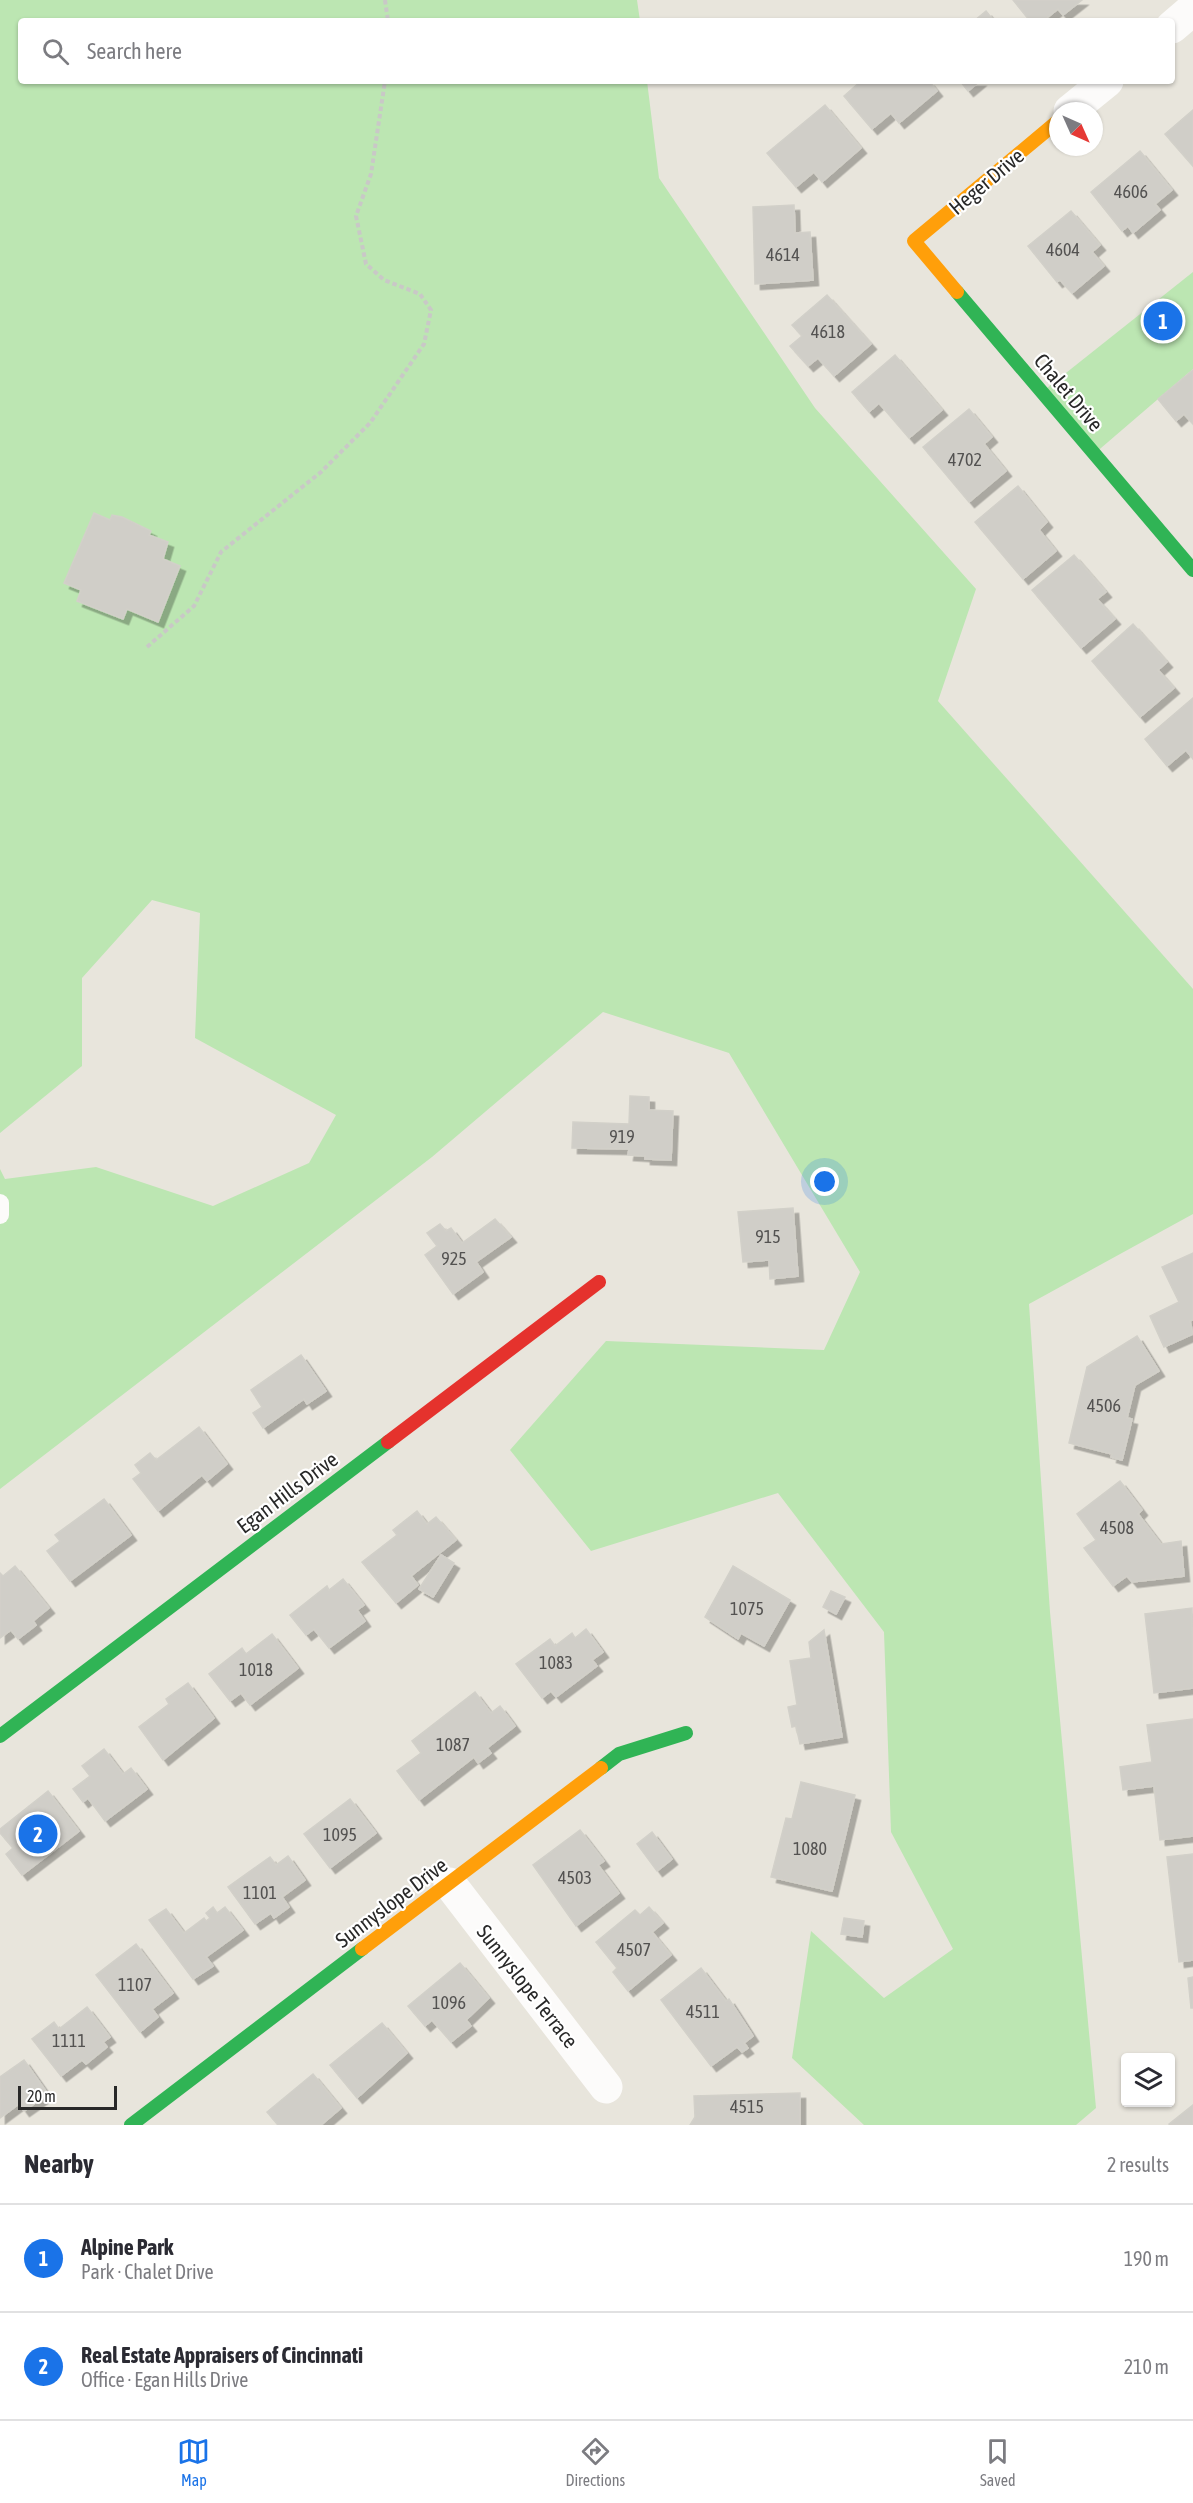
<!DOCTYPE html>
<meta charset="utf-8">
<style>
:root{--surface:#fff;--page:#f2f2f3;--text:#2b2b33;--muted:#7c7c81;--line:#e1e1e2;--accent:#1a73e8}
body{margin:0;font-family:"Asap Condensed",sans-serif;background:var(--page);color:var(--text)}
.controls{position:absolute;right:18px;bottom:18px;display:grid;overflow:hidden;border-radius:6px;box-shadow:0 2px 4px #0004}
.controls button{width:54px;height:54px;display:grid;place-items:center;padding:0;border:0;border-bottom:2px solid var(--line);background:var(--surface);color:var(--text);font:30px sans-serif}
.compass{position:absolute;left:1049px;top:102px;width:54px;height:54px;border-radius:50%;background:var(--surface);box-shadow:0 2px 4px #0004;rotate:135deg}
.scale{position:absolute;left:18px;bottom:15px;width:99px;box-sizing:border-box;padding-left:6px;border:3px solid #282828;border-top:0;font-size:16px;line-height:21px;white-space:nowrap;color:#282828;-webkit-text-stroke:4px #fff;paint-order:stroke}
.you{position:absolute;left:825px;top:1182px;width:21px;height:21px;margin:-15px;border:4px solid #fff;border-radius:50%;background:#1a73e8;box-shadow:0 0 0 9px #1a73e833}
.badge{display:grid;place-items:center;width:39px;height:39px;border-radius:50%;background:var(--accent);color:#fff;font-size:20px;font-weight:700}
.pin{position:absolute;translate:-50% -50%;border:3px solid #fff;box-shadow:0 2px 6px #0006}
.list{margin:0;padding:0;list-style:none}
h2{display:flex;justify-content:space-between;align-items:center;height:78px;margin:0;padding:0 24px;font-size:26px}
h2 small{font-size:20px;font-weight:400;color:var(--muted)}
.list li{display:grid;grid-template-columns:39px 1fr auto;gap:18px;align-items:center;box-sizing:border-box;height:108px;padding:0 24px;border-top:2px solid var(--line)}
.list b{display:block;font-size:22px;white-space:nowrap}
.list p{margin:0;font-size:20px;white-space:nowrap;color:var(--muted)}
.list em{font-size:20px;font-style:normal;color:var(--muted)}
.icon{flex:none;width:33px;height:33px;fill:none;stroke:currentColor;stroke-width:2;stroke-linecap:round;stroke-linejoin:round}
.map{position:relative;flex:none;width:1193px;height:2125px;overflow:hidden}
.search{position:absolute;background:var(--surface);box-shadow:0 2px 4px #0004;left:18px;right:18px;top:18px;height:66px;display:flex;align-items:center;gap:15px;box-sizing:border-box;padding:0 21px;border-radius:6px;color:var(--muted);font-size:22px}
.sheet{height:294px;background:var(--surface)}
nav{display:flex;justify-content:space-around;align-items:center;box-sizing:border-box;height:84px;border-top:2px solid var(--line);background:var(--surface);font-size:16px;color:var(--muted)}
nav a{display:grid;justify-items:center;gap:3px}
nav .on{color:var(--accent)}
.map>svg:first-child{display:block}
.green{fill:#bce6b2}
.building{fill:#d0cec8;stroke:#d2d0c9;stroke-width:1.5;filter:url(#shadow)}
.lines{fill:none;stroke-linecap:round;stroke-linejoin:round}
.path{stroke:#c9c8c7;stroke-width:4;stroke-dasharray:4.5 3;stroke-linecap:butt}
.lane{stroke:#fcfbfa;stroke-width:18}
.street{stroke:#fcfbfa;stroke-width:33}
.fast{stroke:#30b455;stroke-width:14}
.slow{stroke:#ff9f0a;stroke-width:14}
.jam{stroke:#e5322d;stroke-width:14}
.labels{text-anchor:middle;dominant-baseline:central;stroke-width:4.5;stroke-linejoin:round;paint-order:stroke}
.number-label{font-size:18px;fill:#535251}
.street-label{font-size:21px;fill:#282828;stroke:#fff}
</style>
<div class="map">
<svg width="1193" height="2125" viewBox="0 0 1193 2125">
<defs>
<filter id="shadow"><feDropShadow dx="5.5" dy="5.5" stdDeviation="0" flood-color="#0004"/></filter>
</defs>
<rect width="100%" height="100%" fill="#e8e5dc"/>
<g class="green">
<polygon points="0,0 637,0 640,21 21,21 21,81 647,81 659,178 815,408 976,589 938,701 1193,989 1193,1214 1029,1304 1050,1612 1096,2108 1076,2125 864,2125 792,2058 811,1931 884,1998 953,1949 891,1832 884,1632 778,1493 591,1551 510,1450 606,1341 824,1350 860,1272 729,1053 603,1012 432,1157 0,1489 0,1169 5,1179 96,1167 213,1206 309,1163 336,1115 195,1038 200,913 152,900 82,978 82,1066 0,1133"/>
<polygon points="1193,272 1193,369 1094,454 1042,392"/>
</g>
<g class="building">
<polygon points="1013,0 1082,0 1063,15 1058,9 1043,21 1030,21"/>
<polygon points="986,11 994,21 974,21"/>
<polygon points="861,81 929,81 937,91 899,123 891,113 872,129 844,96"/>
<polygon points="960,81 980,81 968,91"/>
<polygon points="825,105 861,148 822,182 814,172 796,187 767,153"/>
<polygon points="1193,110 1193,166 1165,134"/>
<polygon points="1140,151 1172,190 1155,204 1160,210 1133,233 1128,226 1122,231 1091,192"/>
<polygon points="794,205 795,233 810,232 813,280 755,284 753,207"/>
<polygon points="1071,211 1100,245 1092,252 1104,266 1072,293 1060,280 1057,282 1028,246"/>
<polygon points="827,295 871,344 834,376 818,358 808,366 790,346 802,336 792,325"/>
<polygon points="895,355 942,410 909,438 879,403 869,412 852,392"/>
<polygon points="1193,370 1193,424 1184,414 1176,421 1158,399"/>
<polygon points="969,409 992,437 984,444 1006,471 969,502 923,447"/>
<polygon points="1018,486 1047,522 1039,530 1056,551 1023,579 975,522"/>
<polygon points="94,513 110,520 112,515 122,517 151,531 149,535 168,542 163,559 180,566 158,622 127,609 123,619 77,601 81,590 64,583"/>
<polygon points="1074,555 1106,592 1097,599 1115,619 1081,648 1032,590"/>
<polygon points="1133,624 1167,662 1158,670 1174,688 1140,717 1092,661"/>
<polygon points="1193,698 1193,759 1186,750 1167,766 1145,739"/>
<polygon points="630,1096 649,1097 649,1110 673,1111 671,1160 645,1159 645,1156 628,1155 629,1149 572,1148 573,1122 629,1124"/>
<polygon points="793,1208 798,1276 770,1279 769,1260 743,1262 738,1212"/>
<polygon points="495,1219 511,1237 476,1262 483,1272 453,1294 425,1255 437,1246 427,1233 440,1224 446,1231 451,1228 462,1243"/>
<polygon points="1193,1253 1193,1320 1190,1321 1193,1334 1164,1347 1150,1316 1179,1302 1162,1267"/>
<polygon points="1137,1336 1159,1371 1135,1385 1127,1418 1132,1419 1122,1460 1111,1457 1112,1454 1069,1443 1087,1367"/>
<polygon points="301,1355 326,1391 307,1404 304,1399 263,1428 253,1413 262,1407 251,1390"/>
<polygon points="199,1427 227,1464 207,1481 202,1475 158,1511 133,1479 141,1473 135,1465 150,1453 156,1460"/>
<polygon points="1120,1481 1142,1510 1138,1514 1161,1544 1181,1541 1184,1576 1132,1582 1127,1576 1113,1586 1084,1548 1096,1540 1077,1514"/>
<polygon points="104,1499 131,1535 70,1581 47,1551 60,1541 55,1535"/>
<polygon points="417,1511 427,1524 436,1517 456,1540 411,1576 418,1585 396,1603 362,1562 397,1535 393,1530"/>
<polygon points="441,1555 454,1563 433,1597 419,1589"/>
<polygon points="15,1566 49,1608 33,1621 36,1625 18,1639 11,1630 0,1638 0,1573 3,1576"/>
<polygon points="733,1566 790,1600 764,1646 741,1633 738,1639 705,1617"/>
<polygon points="343,1579 364,1605 357,1610 365,1621 329,1648 314,1629 306,1635 290,1615 327,1586 329,1590"/>
<polygon points="831,1591 845,1597 836,1614 823,1607"/>
<polygon points="1192,1608 1193,1688 1154,1693 1145,1614"/>
<polygon points="586,1629 603,1652 592,1660 597,1666 556,1697 551,1691 542,1698 516,1664 550,1639 555,1646 572,1633 575,1638"/>
<polygon points="824,1630 842,1737 800,1744 796,1726 792,1727 788,1707 797,1705 790,1661 811,1658 809,1642"/>
<polygon points="272,1634 298,1668 250,1705 241,1693 230,1701 209,1674 242,1648 246,1654"/>
<polygon points="188,1683 214,1718 163,1760 139,1727 169,1704 166,1699"/>
<polygon points="475,1692 491,1713 500,1706 515,1726 487,1748 491,1753 478,1763 474,1757 419,1800 397,1771 421,1753 412,1741"/>
<polygon points="1193,1719 1193,1836 1160,1840 1154,1786 1123,1790 1120,1767 1152,1762 1147,1725"/>
<polygon points="104,1749 123,1774 131,1768 147,1789 105,1821 88,1798 83,1802 73,1789 90,1776 82,1766"/>
<polygon points="801,1782 855,1795 832,1891 771,1877 786,1818 792,1819"/>
<polygon points="48,1791 79,1831 22,1875 6,1854 13,1848 0,1833 0,1829"/>
<polygon points="350,1799 376,1833 330,1868 304,1834"/>
<polygon points="580,1830 604,1861 598,1865 619,1893 576,1926 533,1865"/>
<polygon points="652,1832 672,1859 657,1871 637,1844"/>
<polygon points="1193,1854 1193,1960 1179,1962 1167,1857"/>
<polygon points="288,1856 305,1880 282,1897 289,1907 274,1918 271,1913 255,1924 228,1887 270,1857 276,1865"/>
<polygon points="213,1907 217,1913 225,1907 243,1930 206,1957 213,1966 193,1979 149,1920 166,1909 184,1933 204,1918 206,1921 210,1918 206,1913"/>
<polygon points="649,1907 663,1923 652,1932 671,1955 628,1991 613,1972 617,1968 596,1942 635,1910 640,1915"/>
<polygon points="844,1918 864,1921 862,1937 841,1934"/>
<polygon points="136,1944 173,1993 152,2009 158,2017 140,2032 96,1975"/>
<polygon points="460,1963 489,1998 466,2020 471,2026 451,2042 432,2020 425,2026 408,2006"/>
<polygon points="701,1968 726,2001 729,1999 753,2036 744,2043 748,2048 742,2052 737,2047 711,2066 661,2000"/>
<polygon points="1193,1977 1193,2008 1191,2008 1188,1978"/>
<polygon points="87,2007 110,2037 103,2042 107,2047 86,2064 82,2060 61,2076 32,2039 54,2022 59,2029"/>
<polygon points="382,2023 407,2053 357,2098 330,2065"/>
<polygon points="24,2060 48,2094 24,2111 19,2104 0,2118 0,2077"/>
<polygon points="313,2074 341,2108 321,2125 278,2125 267,2112"/>
<polygon points="800,2093 800,2125 690,2125 695,2117 694,2096"/>
<polygon points="1193,2105 1193,2125 1170,2125 1169,2124"/>
</g>
<g class="lines">
<g class="path">
<polyline points="385,0 388,21"/>
<polyline points="147,647 194,606 221,552 321,472 370,423 424,344 431,310 420,294 384,280 366,264 356,216 371,174 385,81"/>
</g>
<polyline class="lane" points="0,1203 0,1215"/>
<g class="street">
<polyline points="1172,27 1193,9"/>
<polyline points="1070,111 1107,81"/>
<polyline points="450,1884 606,2087"/>
</g>
<g class="fast">
<polyline points="957,292 1193,570"/>
<polyline points="0,1736 388,1442"/>
<polyline points="601,1768 619,1754 686,1733"/>
<polyline points="131,2125 362,1949"/>
</g>
<g class="slow">
<polyline points="957,292 914,241 1058,121"/>
<polyline points="362,1949 601,1768"/>
</g>
<polyline class="jam" points="388,1442 599,1282"/>
</g>
<g class="labels">
<g class="number-label">
<text x="1131" y="191">4606</text>
<text x="1063" y="249">4604</text>
<text x="783" y="254">4614</text>
<text x="828" y="331">4618</text>
<text x="965" y="459">4702</text>
<text x="622" y="1136">919</text>
<text x="768" y="1236">915</text>
<text x="454" y="1258">925</text>
<text x="1104" y="1405">4506</text>
<text x="1117" y="1527">4508</text>
<text x="747" y="1608">1075</text>
<text x="556" y="1662">1083</text>
<text x="256" y="1669">1018</text>
<text x="453" y="1744">1087</text>
<text x="340" y="1834">1095</text>
<text x="810" y="1848">1080</text>
<text x="575" y="1877">4503</text>
<text x="260" y="1892">1101</text>
<text x="634" y="1949">4507</text>
<text x="135" y="1984">1107</text>
<text x="449" y="2002">1096</text>
<text x="703" y="2011">4511</text>
<text x="69" y="2040">1111</text>
<text x="747" y="2106">4515</text>
</g>
<g class="street-label">
<text transform="translate(986 181) rotate(-40)">Heger Drive</text>
<text transform="translate(1069 392) rotate(50)">Chalet Drive</text>
<text transform="translate(287 1492) rotate(-37)">Egan Hills Drive</text>
<text transform="translate(391 1902) rotate(-37)">Sunnyslope Drive</text>
<text transform="translate(528 1986) rotate(52)">Sunnyslope Terrace</text>
</g>
</g>
</svg>
<div class="controls">
<button><svg class="icon" aria-label="layers" viewBox="0 0 24 24"><path d="M12 4l9 5-9 5-9-5zM3 14l9 5 9-5"/></svg></button>
</div>
<svg class="compass" viewBox="-18 -18 36 36"><path d="M0-13l5 13h-10z" fill="#e53935"/><path d="M0 13l5-13h-10z" fill="#7c7c81"/></svg>
<div class="scale">20 m</div>
<div class="you"></div>
<div class="pin badge" style="left:1163px;top:321px">1</div>
<div class="pin badge" style="left:38px;top:1834px">2</div>
<div class="search"><svg class="icon" aria-label="search" viewBox="0 0 24 24"><circle cx="10" cy="10" r="6"/><path d="M15 15l6 6"/></svg>Search here</div>
</div>
<section class="sheet">
<h2>Nearby<small>2 results</small></h2>
<ul class="list">
<li><span class="badge">1</span><div><b>Alpine Park</b><p>Park · Chalet Drive</p></div><em>190 m</em></li>
<li><span class="badge">2</span><div><b>Real Estate Appraisers of Cincinnati</b><p>Office · Egan Hills Drive</p></div><em>210 m</em></li>
</ul>
</section>
<nav>
<a class="on"><svg class="icon" aria-label="map" viewBox="0 0 24 24"><path d="M3 6l6-2 6 2 6-2v14l-6 2-6-2-6 2zM9 4v14M15 6v14"/></svg>Map</a>
<a><svg class="icon" aria-label="directions" viewBox="0 0 24 24"><path d="M12 3l9 9-9 9-9-9zM9 14v-3h6M13 9l2 2-2 2"/></svg>Directions</a>
<a><svg class="icon" aria-label="saved" viewBox="0 0 24 24"><path d="M7 4h10v16l-5-4-5 4z"/></svg>Saved</a>
</nav>
